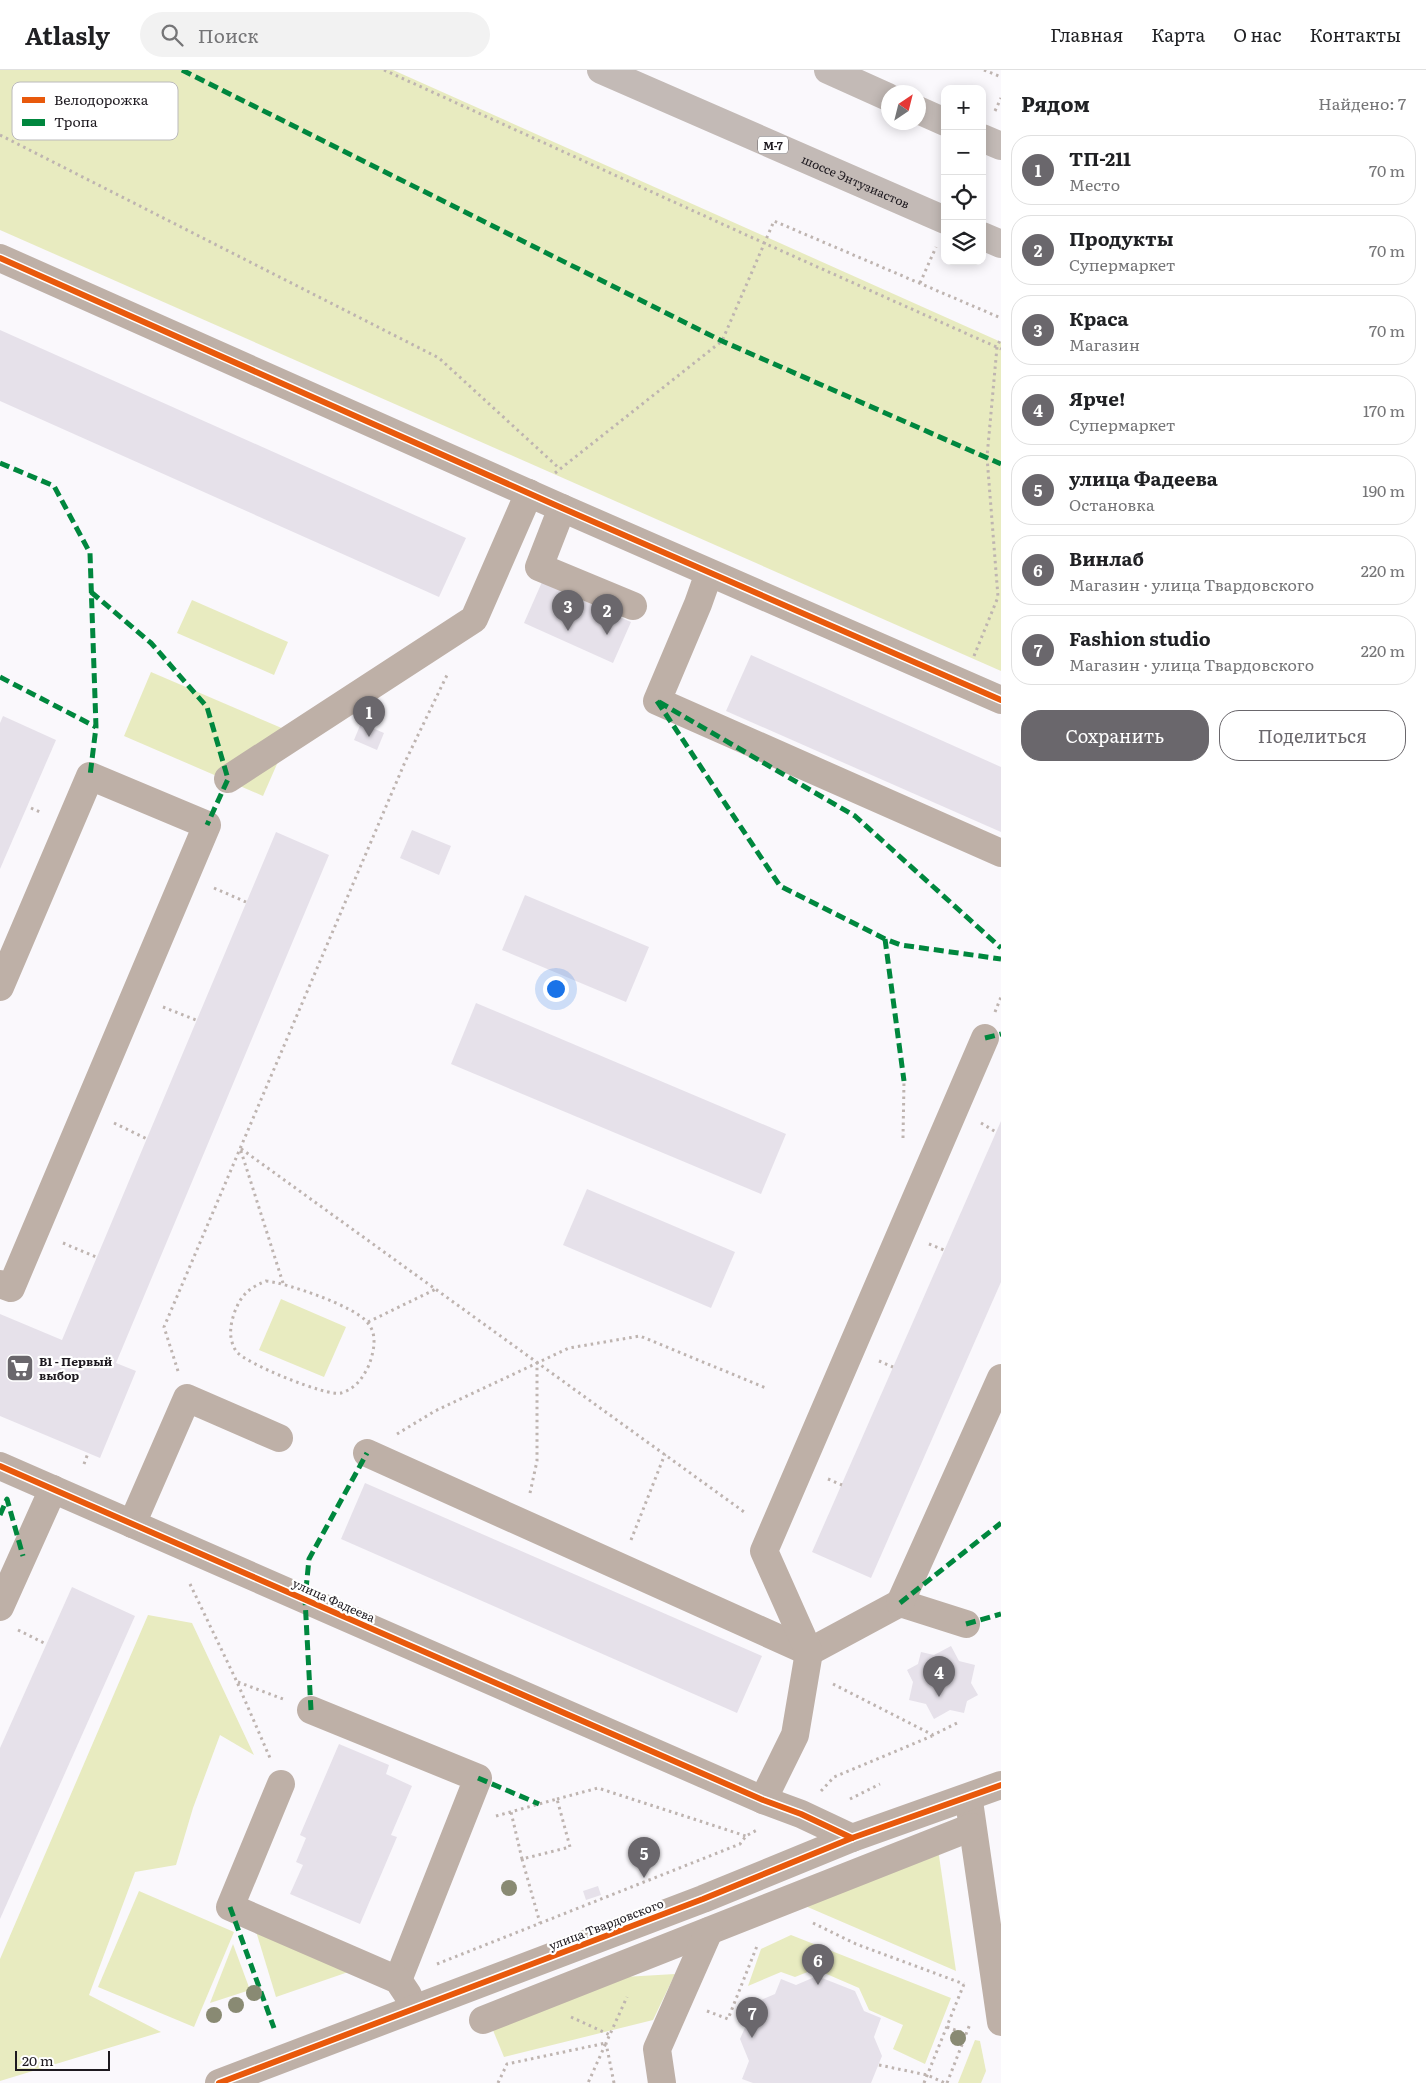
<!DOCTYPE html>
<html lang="ru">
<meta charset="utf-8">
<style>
:root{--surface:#fff;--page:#f2f2f2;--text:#202124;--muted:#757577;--line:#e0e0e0;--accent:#6a676c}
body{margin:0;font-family:Literata,serif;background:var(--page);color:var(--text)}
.controls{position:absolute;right:15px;top:15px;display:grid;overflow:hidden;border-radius:10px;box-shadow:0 2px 12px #0003}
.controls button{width:45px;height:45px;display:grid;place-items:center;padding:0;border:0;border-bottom:1px solid var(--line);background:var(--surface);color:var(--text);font:25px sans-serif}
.compass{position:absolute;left:881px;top:15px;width:45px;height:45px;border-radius:50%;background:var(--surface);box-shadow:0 2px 12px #0003;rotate:35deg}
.scale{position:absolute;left:15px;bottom:12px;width:95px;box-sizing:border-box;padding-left:5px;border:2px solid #1d191f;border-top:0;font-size:14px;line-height:18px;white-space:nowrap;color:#1d191f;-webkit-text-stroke:4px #fff;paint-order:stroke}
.you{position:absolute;left:555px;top:918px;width:18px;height:18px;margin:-12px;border:4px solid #fff;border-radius:50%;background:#1a73e8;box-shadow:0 0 0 8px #1a73e833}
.badge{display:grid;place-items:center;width:32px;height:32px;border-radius:50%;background:var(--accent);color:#fff;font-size:16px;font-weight:700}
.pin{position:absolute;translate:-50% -41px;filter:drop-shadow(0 1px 2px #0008)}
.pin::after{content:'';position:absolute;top:26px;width:18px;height:15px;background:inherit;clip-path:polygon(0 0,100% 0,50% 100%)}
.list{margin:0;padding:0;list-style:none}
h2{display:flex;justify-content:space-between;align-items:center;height:65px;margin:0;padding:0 20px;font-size:21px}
h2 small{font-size:16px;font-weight:400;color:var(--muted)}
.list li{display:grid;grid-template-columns:32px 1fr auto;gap:15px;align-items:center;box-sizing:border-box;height:70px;margin:0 10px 10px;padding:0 10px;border:1px solid var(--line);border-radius:20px}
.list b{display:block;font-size:19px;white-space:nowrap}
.list p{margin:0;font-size:16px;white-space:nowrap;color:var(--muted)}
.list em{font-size:16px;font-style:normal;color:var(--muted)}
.actions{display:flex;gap:10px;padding:15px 20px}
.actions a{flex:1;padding:11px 0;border:1px solid var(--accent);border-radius:20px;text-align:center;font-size:18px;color:var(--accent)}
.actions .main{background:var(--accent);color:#fff}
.icon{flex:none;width:28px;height:28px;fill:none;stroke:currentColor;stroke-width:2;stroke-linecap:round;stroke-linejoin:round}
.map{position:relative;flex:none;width:1001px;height:2013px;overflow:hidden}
header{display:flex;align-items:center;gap:30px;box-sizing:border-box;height:70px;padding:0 25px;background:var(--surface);border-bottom:1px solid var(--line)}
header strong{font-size:24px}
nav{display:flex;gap:28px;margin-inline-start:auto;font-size:18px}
.search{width:350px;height:45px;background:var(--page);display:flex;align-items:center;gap:12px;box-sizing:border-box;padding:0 18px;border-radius:28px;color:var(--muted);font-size:19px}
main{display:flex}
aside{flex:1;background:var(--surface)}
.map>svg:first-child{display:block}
.green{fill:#e8ebc0}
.building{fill:#e6e1ea}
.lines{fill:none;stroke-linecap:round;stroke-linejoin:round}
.path{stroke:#beb4b0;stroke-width:3;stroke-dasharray:2.5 4;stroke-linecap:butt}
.minor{stroke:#beb0a7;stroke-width:28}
.highway{stroke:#c3bab6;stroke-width:28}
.quiet{stroke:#00873e;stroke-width:5;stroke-dasharray:10 5;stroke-linecap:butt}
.cycleway-casing{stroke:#fff;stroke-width:9}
.cycleway{stroke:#e8590c;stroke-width:6}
.tree{fill:#898a73}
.labels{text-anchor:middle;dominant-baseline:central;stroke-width:4.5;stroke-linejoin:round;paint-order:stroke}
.shield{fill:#fff;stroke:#615e62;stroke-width:1}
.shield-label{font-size:11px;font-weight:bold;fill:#1d191f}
.street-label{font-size:12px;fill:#1d191f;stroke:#fff}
.poi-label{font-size:12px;font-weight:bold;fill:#1d191f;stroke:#fff;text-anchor:start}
.key{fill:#fff;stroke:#bbbabc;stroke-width:1}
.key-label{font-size:14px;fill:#1d191f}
</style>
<header>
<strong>Atlasly</strong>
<div class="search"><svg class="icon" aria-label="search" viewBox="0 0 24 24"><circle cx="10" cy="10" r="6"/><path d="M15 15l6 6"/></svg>Поиск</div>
<nav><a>Главная</a><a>Карта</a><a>О нас</a><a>Контакты</a></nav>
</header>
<main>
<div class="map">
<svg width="1001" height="2013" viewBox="0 0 1001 2013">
<rect width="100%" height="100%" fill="#faf8fc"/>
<g class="green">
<polygon points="0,0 393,0 1001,272 1001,601 0,160"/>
<polygon points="192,530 288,572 274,605 177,563"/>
<polygon points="151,602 291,662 263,726 124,666"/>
<polygon points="281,1229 346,1257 324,1307 259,1280"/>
<polygon points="148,1545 192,1553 254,1685 220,1665 193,1738 176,1795 135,1802 89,1925 161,1962 0,2011 0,1889"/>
<polygon points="938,1779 956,1901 796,1832"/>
<polygon points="139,1821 234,1862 194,1957 98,1917"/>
<polygon points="255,1858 354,1900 276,1927"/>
<polygon points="791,1865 951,1928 925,1994 893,1979 903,1955 869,1940 859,1918 815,1899 795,1907 781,1902 748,1916 761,1879"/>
<polygon points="233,1874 250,1920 210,1933"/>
<polygon points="675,1904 653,1950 504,1987 490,1953 607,1908"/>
<polygon points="975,1970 980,1971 986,2001 981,2013 958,2013"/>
</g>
<g class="building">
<polygon points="0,260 466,468 439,527 0,331"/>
<polygon points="542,512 598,537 602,534 613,539 613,544 631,552 613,593 524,553"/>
<polygon points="751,585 1001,697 1001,762 726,641"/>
<polygon points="3,646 56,670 0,799 0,653"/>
<polygon points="361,653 384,663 377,680 354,670"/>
<polygon points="412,760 451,776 439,805 400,788"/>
<polygon points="276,762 329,785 116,1293 136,1301 100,1388 0,1346 0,1244 62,1270"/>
<polygon points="525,825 649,877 626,932 502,880"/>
<polygon points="476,933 786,1064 761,1124 451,994"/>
<polygon points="1001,1051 1001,1212 871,1508 812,1482"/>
<polygon points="587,1119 735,1182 711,1238 563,1175"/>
<polygon points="365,1413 762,1586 737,1643 341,1469"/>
<polygon points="72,1517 135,1546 0,1849 0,1678"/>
<polygon points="951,1576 959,1591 975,1595 971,1613 978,1625 967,1631 964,1643 950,1640 934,1649 926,1634 909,1630 913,1612 907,1600 918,1594 921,1582 934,1585"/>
<polygon points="339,1674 389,1695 386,1704 412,1716 391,1765 397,1767 360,1854 290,1824 303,1795 296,1792 306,1768 300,1765"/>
<polygon points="598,1816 601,1825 586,1830 583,1821"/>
<polygon points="817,1906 855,1921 864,1941 881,1948 874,1967 882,1986 871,2013 753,2013 742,2009 749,1991 740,1969 756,1932 775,1924 781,1909 796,1915"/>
</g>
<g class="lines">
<g class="path">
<polyline points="384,0 764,173 1001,279"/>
<polyline points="984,0 1001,7"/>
<polyline points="995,41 1001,28"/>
<polyline points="0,65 439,288 560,399"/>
<polyline points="920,213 936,177"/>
<polyline points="555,403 722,271 774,151 1001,248"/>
<polyline points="974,586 998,527 987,387 997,277 1001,268"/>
<polyline points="31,738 42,743"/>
<polyline points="214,818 246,832"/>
<polyline points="163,937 196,950"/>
<polyline points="995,942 1001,927"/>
<polyline points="114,1053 147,1069"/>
<polyline points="981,1053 996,1062"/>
<polyline points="903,1068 904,1011"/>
<polyline points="63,1173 96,1187"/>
<polyline points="929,1174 944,1180"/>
<path d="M266 1211C287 1213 354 1236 367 1252 378 1264 374 1281 369 1295 363 1308 355 1319 341 1323 327 1327 244 1293 236 1281 228 1268 230 1255 235 1241 242 1224 249 1218 266 1211Z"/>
<polyline points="283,1213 240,1078 747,1444"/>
<polyline points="368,1252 436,1219"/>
<polyline points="879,1291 893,1297"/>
<polyline points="178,1301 164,1257 405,692 448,603"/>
<polyline points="397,1364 435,1341 569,1278 640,1266 766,1318"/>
<polyline points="84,1394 88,1383"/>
<polyline points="828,1409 842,1415"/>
<polyline points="530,1423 537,1391 537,1292"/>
<polyline points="631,1470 665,1384"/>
<polyline points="190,1514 237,1612 270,1688"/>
<polyline points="18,1560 46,1574"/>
<polyline points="238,1612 283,1629"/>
<polyline points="833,1614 933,1665 959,1652"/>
<polyline points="821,1721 834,1707 932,1666"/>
<polyline points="557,1729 598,1718 746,1766"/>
<polyline points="850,1729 880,1714"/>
<polyline points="496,1746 557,1729 570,1777 522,1789 511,1742"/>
<polyline points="522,1789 540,1853"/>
<polyline points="813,1853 856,1874 964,1914"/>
<polyline points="437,1894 740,1774 746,1766 757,1760"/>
<polyline points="707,1941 728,1949 757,1876"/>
<polyline points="571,1947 610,1965"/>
<polyline points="947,1957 966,1964"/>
<polyline points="879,1995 927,2005 945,2013"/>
<polyline points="498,2013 507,1994 606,1973 588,2013"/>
<polyline points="614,2013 606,1973 627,1927"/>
<polyline points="924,2013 964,1914"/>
<polyline points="947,2013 970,1954"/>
</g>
<g class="minor">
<polyline points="0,188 562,438 1001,630"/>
<polyline points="562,438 539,497 633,536"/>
<polyline points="709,503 698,534 657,631 1001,783"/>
<polyline points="228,709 474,549 529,423"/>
<polyline points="0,917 90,706 207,755 11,1218 0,1214"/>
<polyline points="367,1383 809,1582 900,1533 966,1554"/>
<polyline points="0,1396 763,1730 801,1744 852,1768"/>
<polyline points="132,1454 187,1328 279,1368"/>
<polyline points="900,1533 1001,1308"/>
<polyline points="0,1537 53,1419"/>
<polyline points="311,1640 478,1708 398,1910"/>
<polyline points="281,1714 230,1837 398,1910 408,1925"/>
<polyline points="763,1730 795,1665 809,1582 764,1481 985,968"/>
<polyline points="970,1738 1001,1952"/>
<polyline points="483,1950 972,1757"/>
<polyline points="219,2013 703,1829 852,1768 1001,1715"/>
<polyline points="662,2013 657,1979 709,1861"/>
</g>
<g class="highway">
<path id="s1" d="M601 0 945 150"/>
<polyline points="828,0 888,27"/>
<polyline points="918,40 945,52"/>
<polyline points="982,68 1001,76"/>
<polyline points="982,166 1001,174"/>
</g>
<g class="quiet">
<polyline points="182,0 722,271 1001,394"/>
<polyline points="0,393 54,416 90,483 96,657 90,706"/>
<polyline points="91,522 151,573 207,637 228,709 207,755"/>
<polyline points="0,607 96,657"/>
<polyline points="657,631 780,816 885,869 901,875 1001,889"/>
<polyline points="659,632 855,746 1001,878"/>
<polyline points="885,869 904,1011"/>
<polyline points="985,968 1001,964"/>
<polyline points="0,1445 7,1429 23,1486"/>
<polyline points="900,1533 1001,1453"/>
<polyline points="966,1554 1001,1544"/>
<polyline points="311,1640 305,1529 309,1489 367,1383"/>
<polyline points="478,1708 539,1734"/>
<polyline points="230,1837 274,1958"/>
</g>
<g class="cycleway-casing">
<g id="cycleway">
<polyline points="0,188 562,438 1001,630"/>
<polyline points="0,1396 763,1730 801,1744 852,1768"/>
<polyline points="219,2013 703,1829 852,1768 1001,1715"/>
</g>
</g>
<use href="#cycleway" class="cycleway"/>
</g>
<g class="tree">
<circle cx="509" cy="1818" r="8"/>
<circle cx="254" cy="1923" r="8"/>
<circle cx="236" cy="1935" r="8"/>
<circle cx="214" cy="1945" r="8"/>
<circle cx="958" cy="1968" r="8"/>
</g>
<defs>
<g id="supermarket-square" transform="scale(1.4375)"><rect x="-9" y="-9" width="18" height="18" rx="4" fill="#6a676c" stroke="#fff"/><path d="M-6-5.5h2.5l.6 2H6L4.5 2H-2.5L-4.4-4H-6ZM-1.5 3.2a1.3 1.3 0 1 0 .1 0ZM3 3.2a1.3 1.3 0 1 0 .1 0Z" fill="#fff"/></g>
</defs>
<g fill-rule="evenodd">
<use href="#supermarket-square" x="20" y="1298"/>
</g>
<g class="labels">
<rect class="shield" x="758" y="66.5" width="30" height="17" rx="4"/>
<g class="shield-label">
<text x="773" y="75">М-7</text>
</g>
<g class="street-label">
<text stroke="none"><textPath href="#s1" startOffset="278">шоссе Энтузиастов</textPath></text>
<text transform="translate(334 1530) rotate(24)">улица Фадеева</text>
<text transform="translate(606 1854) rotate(-21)">улица Твардовского</text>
</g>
<g class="poi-label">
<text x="39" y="1291">В1 - Первый<tspan x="39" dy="14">выбор</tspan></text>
</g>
</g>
<rect x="12" y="12" width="166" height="58" rx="8" class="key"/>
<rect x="22" y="27" width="23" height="6" fill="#e8590c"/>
<rect x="22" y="49" width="23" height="7" fill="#00873e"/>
<g class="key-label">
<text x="54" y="35">Велодорожка</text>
<text x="54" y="57">Тропа</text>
</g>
</svg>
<div class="controls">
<button>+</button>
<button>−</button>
<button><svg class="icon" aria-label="locate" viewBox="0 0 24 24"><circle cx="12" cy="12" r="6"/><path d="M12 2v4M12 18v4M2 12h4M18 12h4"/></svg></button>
<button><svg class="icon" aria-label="layers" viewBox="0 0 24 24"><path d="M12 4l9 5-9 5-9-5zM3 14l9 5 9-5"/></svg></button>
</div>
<svg class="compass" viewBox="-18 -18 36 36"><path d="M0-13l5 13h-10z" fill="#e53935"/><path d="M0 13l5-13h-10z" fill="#757577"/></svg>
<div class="scale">20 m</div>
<div class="you"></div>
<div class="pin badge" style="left:369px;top:667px">1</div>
<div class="pin badge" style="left:607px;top:565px">2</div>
<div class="pin badge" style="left:568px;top:561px">3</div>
<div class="pin badge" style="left:939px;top:1627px">4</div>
<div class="pin badge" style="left:644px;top:1808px">5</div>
<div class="pin badge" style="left:818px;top:1915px">6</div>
<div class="pin badge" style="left:752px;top:1968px">7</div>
</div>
<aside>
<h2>Рядом<small>Найдено: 7</small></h2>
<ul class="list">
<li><span class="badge">1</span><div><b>ТП-211</b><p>Место</p></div><em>70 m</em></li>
<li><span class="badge">2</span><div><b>Продукты</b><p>Супермаркет</p></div><em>70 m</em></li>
<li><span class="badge">3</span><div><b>Краса</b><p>Магазин</p></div><em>70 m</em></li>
<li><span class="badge">4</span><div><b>Ярче!</b><p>Супермаркет</p></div><em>170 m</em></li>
<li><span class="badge">5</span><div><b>улица Фадеева</b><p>Остановка</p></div><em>190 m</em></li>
<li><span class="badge">6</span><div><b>Винлаб</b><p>Магазин · улица Твардовского</p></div><em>220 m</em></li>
<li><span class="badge">7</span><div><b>Fashion studio</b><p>Магазин · улица Твардовского</p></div><em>220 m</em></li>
</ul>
<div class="actions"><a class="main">Сохранить</a><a>Поделиться</a></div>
</aside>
</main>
